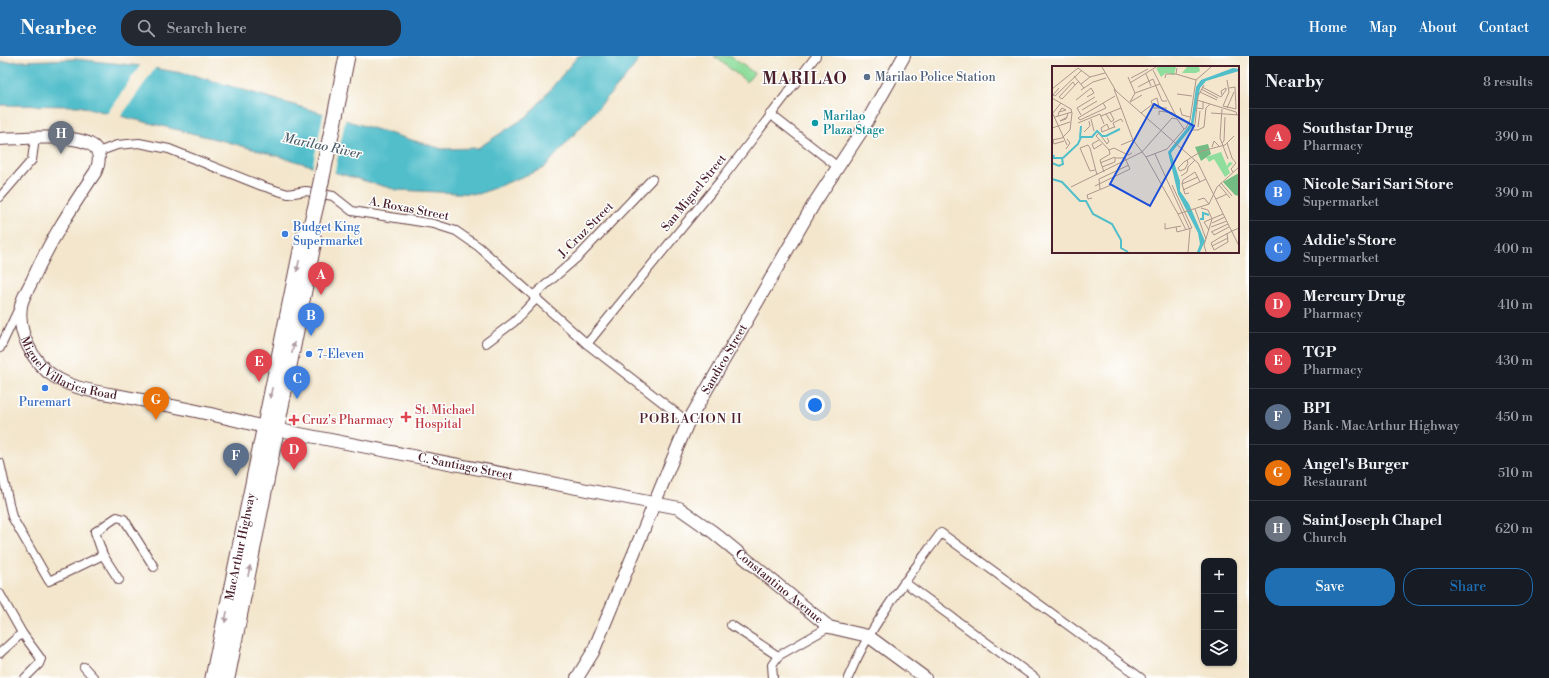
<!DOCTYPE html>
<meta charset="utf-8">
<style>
:root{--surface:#171b24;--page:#242831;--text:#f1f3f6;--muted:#9ea1a6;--line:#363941;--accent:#1f6fb2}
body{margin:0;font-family:"Libre Bodoni",serif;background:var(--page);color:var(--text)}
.controls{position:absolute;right:12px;bottom:12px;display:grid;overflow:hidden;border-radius:8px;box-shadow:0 1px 3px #0004}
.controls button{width:36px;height:36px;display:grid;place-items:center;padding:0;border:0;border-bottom:1px solid var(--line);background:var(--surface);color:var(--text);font:20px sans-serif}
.you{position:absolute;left:815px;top:349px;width:14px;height:14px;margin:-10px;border:3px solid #fff;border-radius:50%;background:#1a73e8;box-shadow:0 0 0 6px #1a73e833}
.badge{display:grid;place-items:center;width:26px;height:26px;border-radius:50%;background:var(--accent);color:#fff;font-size:13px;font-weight:700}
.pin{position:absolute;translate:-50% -33px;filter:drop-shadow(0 1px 2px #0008)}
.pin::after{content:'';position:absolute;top:21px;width:14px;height:12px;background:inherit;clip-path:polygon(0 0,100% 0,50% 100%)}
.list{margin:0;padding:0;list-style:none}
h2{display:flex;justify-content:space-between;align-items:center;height:52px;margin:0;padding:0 16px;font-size:17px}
h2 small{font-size:13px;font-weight:400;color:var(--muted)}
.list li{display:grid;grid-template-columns:26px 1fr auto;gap:12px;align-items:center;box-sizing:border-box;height:56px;padding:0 16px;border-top:1px solid var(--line)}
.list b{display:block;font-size:15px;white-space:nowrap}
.list p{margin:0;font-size:13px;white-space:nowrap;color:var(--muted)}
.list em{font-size:13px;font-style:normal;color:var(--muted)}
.actions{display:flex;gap:8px;padding:12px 16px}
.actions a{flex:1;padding:9px 0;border:1px solid var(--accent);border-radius:16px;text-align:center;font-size:14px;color:var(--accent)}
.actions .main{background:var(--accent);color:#fff}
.icon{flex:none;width:22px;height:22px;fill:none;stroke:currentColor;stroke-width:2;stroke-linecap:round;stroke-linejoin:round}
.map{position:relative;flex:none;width:1249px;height:622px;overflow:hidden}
header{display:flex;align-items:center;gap:24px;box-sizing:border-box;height:56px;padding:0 20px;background:var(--accent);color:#fff}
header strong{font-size:19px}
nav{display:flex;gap:22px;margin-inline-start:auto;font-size:14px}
.search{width:280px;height:36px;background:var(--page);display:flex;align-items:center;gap:10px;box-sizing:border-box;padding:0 14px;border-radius:16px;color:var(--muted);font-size:15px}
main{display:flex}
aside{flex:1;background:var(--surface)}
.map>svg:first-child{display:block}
.green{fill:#8fde9d;stroke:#6c7e64}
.water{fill:#51beca;stroke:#4e6e7a}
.pier{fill:#f3e6cc}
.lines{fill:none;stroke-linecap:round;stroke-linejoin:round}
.street-casing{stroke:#633d43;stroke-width:10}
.secondary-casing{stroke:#633d43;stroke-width:14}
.highway-casing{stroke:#633d43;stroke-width:17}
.street{stroke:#fff;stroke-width:8}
.secondary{stroke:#fff;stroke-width:12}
.highway{stroke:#fff;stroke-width:15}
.highway-bridge-casing{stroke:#633d43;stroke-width:17;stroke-linecap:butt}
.highway-bridge{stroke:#fff;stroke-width:15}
.oneway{fill:#ae9aa0}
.service-dot{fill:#5c6f8a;stroke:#fff;stroke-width:1.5}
.culture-dot{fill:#0f9aa8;stroke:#fff;stroke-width:1.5}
.shop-dot{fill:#3f7fe0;stroke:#fff;stroke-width:1.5}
.health-dot{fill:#e0444e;stroke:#fff;stroke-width:1.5}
.labels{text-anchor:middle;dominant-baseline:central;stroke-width:3;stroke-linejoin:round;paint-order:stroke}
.service-label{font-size:12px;fill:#4e5e75;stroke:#fff;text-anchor:start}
.culture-label{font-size:12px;fill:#0d838f;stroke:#fff;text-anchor:start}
.street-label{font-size:12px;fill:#4a1f2b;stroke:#fff}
.shop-label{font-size:12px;fill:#366cbe;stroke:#fff;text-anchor:start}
.health-label{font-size:12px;fill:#be3a42;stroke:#fff;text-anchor:start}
.water-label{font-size:13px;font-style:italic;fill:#4d5f6b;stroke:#fff}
.neighbourhood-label{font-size:13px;letter-spacing:1px;fill:#4a1f2b;stroke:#fff}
.district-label{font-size:16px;font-weight:bold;letter-spacing:1px;fill:#4a1f2b;stroke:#fff}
.inset-river{fill:none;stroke:#51beca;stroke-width:2}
.inset-road{fill:none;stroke:#af968c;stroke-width:1}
.view{fill:#1d4ed8;fill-opacity:0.15;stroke:#1d4ed8;stroke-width:2}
.inset-edge{fill:none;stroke:#4a1f2b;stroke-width:2}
</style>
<header>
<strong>Nearbee</strong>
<div class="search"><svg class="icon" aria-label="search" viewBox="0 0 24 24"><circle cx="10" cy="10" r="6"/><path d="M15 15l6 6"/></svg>Search here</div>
<nav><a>Home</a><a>Map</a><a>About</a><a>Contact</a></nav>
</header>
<main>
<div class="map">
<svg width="1249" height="622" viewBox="0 0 1249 622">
<rect width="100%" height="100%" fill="#fff"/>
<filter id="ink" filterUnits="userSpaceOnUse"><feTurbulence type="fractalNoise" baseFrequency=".025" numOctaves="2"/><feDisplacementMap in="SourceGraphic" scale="8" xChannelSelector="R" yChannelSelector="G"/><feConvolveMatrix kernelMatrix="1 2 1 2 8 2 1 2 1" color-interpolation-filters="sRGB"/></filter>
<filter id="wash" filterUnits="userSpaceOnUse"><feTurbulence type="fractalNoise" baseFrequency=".012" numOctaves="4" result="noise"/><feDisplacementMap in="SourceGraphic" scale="16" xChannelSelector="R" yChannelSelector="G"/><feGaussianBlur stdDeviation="0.9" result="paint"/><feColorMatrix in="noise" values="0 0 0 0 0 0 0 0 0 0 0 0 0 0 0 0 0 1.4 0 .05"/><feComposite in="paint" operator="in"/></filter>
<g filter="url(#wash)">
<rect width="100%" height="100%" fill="#f3e6cc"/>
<polygon class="green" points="714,0 730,0 754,17 747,26"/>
<polygon class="water" points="578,0 642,0 624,23 544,112 479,138 397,134 228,86 79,50 0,49 0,6 75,3 141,10 193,19 442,93 478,92 529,59"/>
<g class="pier">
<polygon points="141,8 156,11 120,62 106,59"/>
<polygon points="324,55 346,61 334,119 312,113"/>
</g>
</g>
<g filter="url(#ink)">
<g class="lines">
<g class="street-casing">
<g id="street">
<polyline points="770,58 838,111"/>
<polyline points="98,96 117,89 139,87 169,93 262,130 288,138 306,135 333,140 352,155 434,168 456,175 479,191 587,288 688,366"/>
<polyline points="0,141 32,104 35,82"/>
<polyline points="534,239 580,199 652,123"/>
<polyline points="486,287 514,266 537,242"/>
<polyline points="587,288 721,124 816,0"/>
<polyline points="0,292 19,252"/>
<polyline points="0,407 12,461 49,525 103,499"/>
<polyline points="119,524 103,499 95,476 117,461 124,463 154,511"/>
<polyline points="904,526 1035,622"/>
<polyline points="0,538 22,577 41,603 39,608 25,622"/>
<polyline points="731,569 778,600 772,609 773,622"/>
<polyline points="0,597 22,577"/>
<polyline points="778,600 829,571"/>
<polyline points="84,611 94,622"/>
<path d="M848 622C870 569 907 523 941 477L1141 622"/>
</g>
</g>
<g class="secondary-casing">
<g id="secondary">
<path id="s1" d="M0 83C22 82 72 78 90 88 101 93 100 106 96 115 72 151 49 186 32 225 28 233 22 242 21 250 17 276 33 308 55 321 78 336 110 337 136 343 179 351 222 360 264 371L679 452 713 476 829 571 868 580 925 622"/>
<path id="s2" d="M577 622 593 596 688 366 815 146 861 76 904 0"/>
</g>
</g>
<g class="highway-casing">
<g id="highway">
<polyline points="336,55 347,0"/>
<path id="s3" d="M213 622 304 180 310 174 317 145"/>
<polyline points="227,622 314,184 310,174"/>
</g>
</g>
<use href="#street" class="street"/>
<use href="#secondary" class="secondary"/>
<use href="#highway" class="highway"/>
<g class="highway-bridge-casing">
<polyline id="highway-bridge" points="317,145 336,55"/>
</g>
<use href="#highway-bridge" class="highway-bridge"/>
</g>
<defs><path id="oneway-solid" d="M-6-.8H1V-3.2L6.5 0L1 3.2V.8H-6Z"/></defs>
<g class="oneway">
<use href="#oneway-solid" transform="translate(298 210) rotate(102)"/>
<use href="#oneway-solid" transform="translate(293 292) rotate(-79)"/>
<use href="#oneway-solid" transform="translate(271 337) rotate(102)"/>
<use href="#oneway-solid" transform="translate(249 515) rotate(-79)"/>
<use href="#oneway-solid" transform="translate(226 561) rotate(101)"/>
</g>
</g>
<circle class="service-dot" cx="867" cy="21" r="4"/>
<circle class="culture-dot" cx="815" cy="67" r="4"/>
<g class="shop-dot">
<circle cx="285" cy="178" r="4"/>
<circle cx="309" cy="298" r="4"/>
<circle cx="45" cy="332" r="4"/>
</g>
<g class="health-dot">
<path d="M404 355h4v4h4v4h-4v4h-4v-4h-4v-4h4z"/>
<path d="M292 358h4v4h4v4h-4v4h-4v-4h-4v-4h4z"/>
</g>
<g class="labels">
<g class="service-label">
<text x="875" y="21">Marilao Police Station</text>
</g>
<g class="culture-label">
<text x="823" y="60">Marilao<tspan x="823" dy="14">Plaza Stage</tspan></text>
</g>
<g class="street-label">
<text transform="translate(694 137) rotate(-51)">San Miguel Street</text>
<text transform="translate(409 153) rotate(11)">A. Roxas Street</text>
<text transform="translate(586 174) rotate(-45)">J. Cruz Street</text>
<text stroke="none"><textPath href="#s2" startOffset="352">Sandico Street</textPath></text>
<text stroke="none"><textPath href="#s1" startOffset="366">Miguel Villarica Road</textPath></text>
<text stroke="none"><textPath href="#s1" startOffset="780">C. Santiago Street</textPath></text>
<text stroke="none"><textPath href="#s3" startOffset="134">MacArthur Highway</textPath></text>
<text stroke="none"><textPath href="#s1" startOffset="1125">Constantino Avenue</textPath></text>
</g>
<g class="shop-label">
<text x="293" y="171">Budget King<tspan x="293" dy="14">Supermarket</tspan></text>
<text x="317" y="298">7-Eleven</text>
<text x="45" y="346" text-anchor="middle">Puremart</text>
</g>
<g class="health-label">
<text x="415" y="354">St. Michael<tspan x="415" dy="14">Hospital</tspan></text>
<text x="302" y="364">Cruz's Pharmacy</text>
</g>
<g class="water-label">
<text transform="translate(322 90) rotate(12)">Marilao River</text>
</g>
<g class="neighbourhood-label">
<text x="691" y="363">POBLACION II</text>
</g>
<g class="district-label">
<text x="805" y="23">MARILAO</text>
</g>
</g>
<g transform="translate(1052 10)">
<rect width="187" height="187" fill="#f3e6cc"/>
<path d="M106 1H124L122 9 114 7 109 11 104 2ZM135 1H147L148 5 144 7H130ZM169 86 175 100 177 96 181 97 176 102 178 107 173 111 162 93 157 96 154 91Z" fill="#8fde9d"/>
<path d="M156 78 159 88 149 95 143 81ZM187 107V130L183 129 171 116Z" fill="#73bd84"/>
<path d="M181 2 187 3V5L154 15 148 22 141 60 119 87 128 115V125L137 138 153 175 148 186H145L148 178 146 167 126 128 116 86 139 57 144 21 149 14Z" fill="#51beca"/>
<path class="inset-river" d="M28 72 29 60M11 92 26 78 29 71H40L45 65 50 70H54L68 63M0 97 7 100 11 98 10 92H1L2 89M0 113 10 116 28 135H34L41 148 60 158 69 174V182L76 186M148 153H151V147L157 149"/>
<path class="inset-road" d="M50 1 64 25 146 97 187 180M125 2 124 8 144 14M101 4 125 52M94 8 99 20M22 10 32 22M76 11 83 27M79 12 96 3M113 12 114 8H124M101 13 110 35H115M175 14 177 26 171 40 184 43 183 21 177 22M78 17 104 1M29 18 38 11 53 7M23 19 21 16 7 31 10 33 27 15M152 19 146 30 143 58 140 64H146L152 61 154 42 158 38M86 21 101 13M150 21 169 31 174 24V22L169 25 170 29M7 22 1 29 3 30 30 4M0 23 26 2 38 11M62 23 81 74 94 91 126 148 157 138 165 121 187 101M149 23 166 32M29 24 41 16 54 12M148 26 165 34M125 28 140 30M35 31 42 27 39 22M0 32 19 43 20 47 18 64 10 72 0 74M24 34 39 22M145 34 184 46 185 49M78 36 83 27 108 18M78 36 90 29M107 41 105 32 99 35 102 42H115M128 42 130 49 138 51M145 42 151 43V35M175 42 182 26M170 43 168 72 176 93M30 44 45 35M0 46 15 79M89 47 101 38M159 47 187 49M0 48 9 37M54 48 59 56 62 54 58 46M29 49 25 42 43 31M107 49V45L121 47M6 50 7 46 14 44 10 42 7 46M49 50 69 42M3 51 20 46M15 51 8 55 14 53 15 51 16 47M26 52 63 30M26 52 28 54 54 42 51 37M39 53 42 65M26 57 48 48 52 58M146 61 148 45M0 62 18 56M63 62 61 57 69 53 71 56M32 66 38 60 37 55M50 66 49 62 55 58 57 63M50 66 62 61M47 67 44 70 57 84M50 71 55 78 57 75 55 72M1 74 2 78 12 75M47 74 40 78 42 83 50 78M170 77 172 75 173 51M175 77 180 92 184 97 179 103 181 106M69 79 81 74M160 81 162 75 167 80M14 83 18 77 15 73M57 84 62 82 76 89 80 87M90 86 120 52 125 53 132 63 134 62 138 54 144 14 159 1M103 88 138 164 136 186M94 91 115 83 132 63M48 97 63 91M50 101 63 96V92M43 104 38 105 28 82 36 79 38 82 45 109M128 105 126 102 132 96 150 85 173 79 182 70M128 105 133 103 136 97 135 94M52 106 48 94 58 88 57 84M129 110 135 106 136 101 143 94M146 111 130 118 131 114 143 106 148 116M169 117 180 130M130 118 133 128 137 127M120 119 140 162 125 166 124 161M167 119 178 132M43 120 78 103 73 92H63M19 121 90 86M48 123 47 113 77 99M131 124 154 113M40 132 36 133 35 129 59 119M164 133 175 128M146 134 152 132 157 138M149 142 156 144 160 153 152 179 154 186M143 143 154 173M126 148 134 164M113 157V163L129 160M160 157 173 151M159 161 175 155M157 164 152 156 171 148M159 166 176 158M160 166 162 169 177 161M175 167 176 176 162 184 159 177 167 172 180 165 187 162M160 180 176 172"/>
<path class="view" d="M102 38 142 60 98 140 58 118Z"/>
<rect width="187" height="187" class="inset-edge"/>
</g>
</svg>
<div class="controls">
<button>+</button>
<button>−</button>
<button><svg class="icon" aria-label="layers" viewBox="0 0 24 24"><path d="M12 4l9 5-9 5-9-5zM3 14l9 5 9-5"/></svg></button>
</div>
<div class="you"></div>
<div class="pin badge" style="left:321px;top:239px;background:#e0444e">A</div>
<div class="pin badge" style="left:311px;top:280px;background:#3f7fe0">B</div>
<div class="pin badge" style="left:297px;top:343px;background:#3f7fe0">C</div>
<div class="pin badge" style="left:294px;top:414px;background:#e0444e">D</div>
<div class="pin badge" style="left:259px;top:326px;background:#e0444e">E</div>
<div class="pin badge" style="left:236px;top:420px;background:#5c6f8a">F</div>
<div class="pin badge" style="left:156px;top:364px;background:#e8710a">G</div>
<div class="pin badge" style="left:61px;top:98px;background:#6b7280">H</div>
</div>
<aside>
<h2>Nearby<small>8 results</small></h2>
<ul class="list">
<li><span class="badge" style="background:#e0444e">A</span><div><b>Southstar Drug</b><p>Pharmacy</p></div><em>390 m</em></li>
<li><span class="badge" style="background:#3f7fe0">B</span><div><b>Nicole Sari Sari Store</b><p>Supermarket</p></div><em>390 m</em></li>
<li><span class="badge" style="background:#3f7fe0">C</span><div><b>Addie's Store</b><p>Supermarket</p></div><em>400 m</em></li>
<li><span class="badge" style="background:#e0444e">D</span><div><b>Mercury Drug</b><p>Pharmacy</p></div><em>410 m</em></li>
<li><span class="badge" style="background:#e0444e">E</span><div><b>TGP</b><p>Pharmacy</p></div><em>430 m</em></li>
<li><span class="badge" style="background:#5c6f8a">F</span><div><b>BPI</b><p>Bank · MacArthur Highway</p></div><em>450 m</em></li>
<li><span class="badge" style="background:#e8710a">G</span><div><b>Angel's Burger</b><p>Restaurant</p></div><em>510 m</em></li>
<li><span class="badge" style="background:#6b7280">H</span><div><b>Saint Joseph Chapel</b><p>Church</p></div><em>620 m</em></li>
</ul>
<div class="actions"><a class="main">Save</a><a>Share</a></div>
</aside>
</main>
